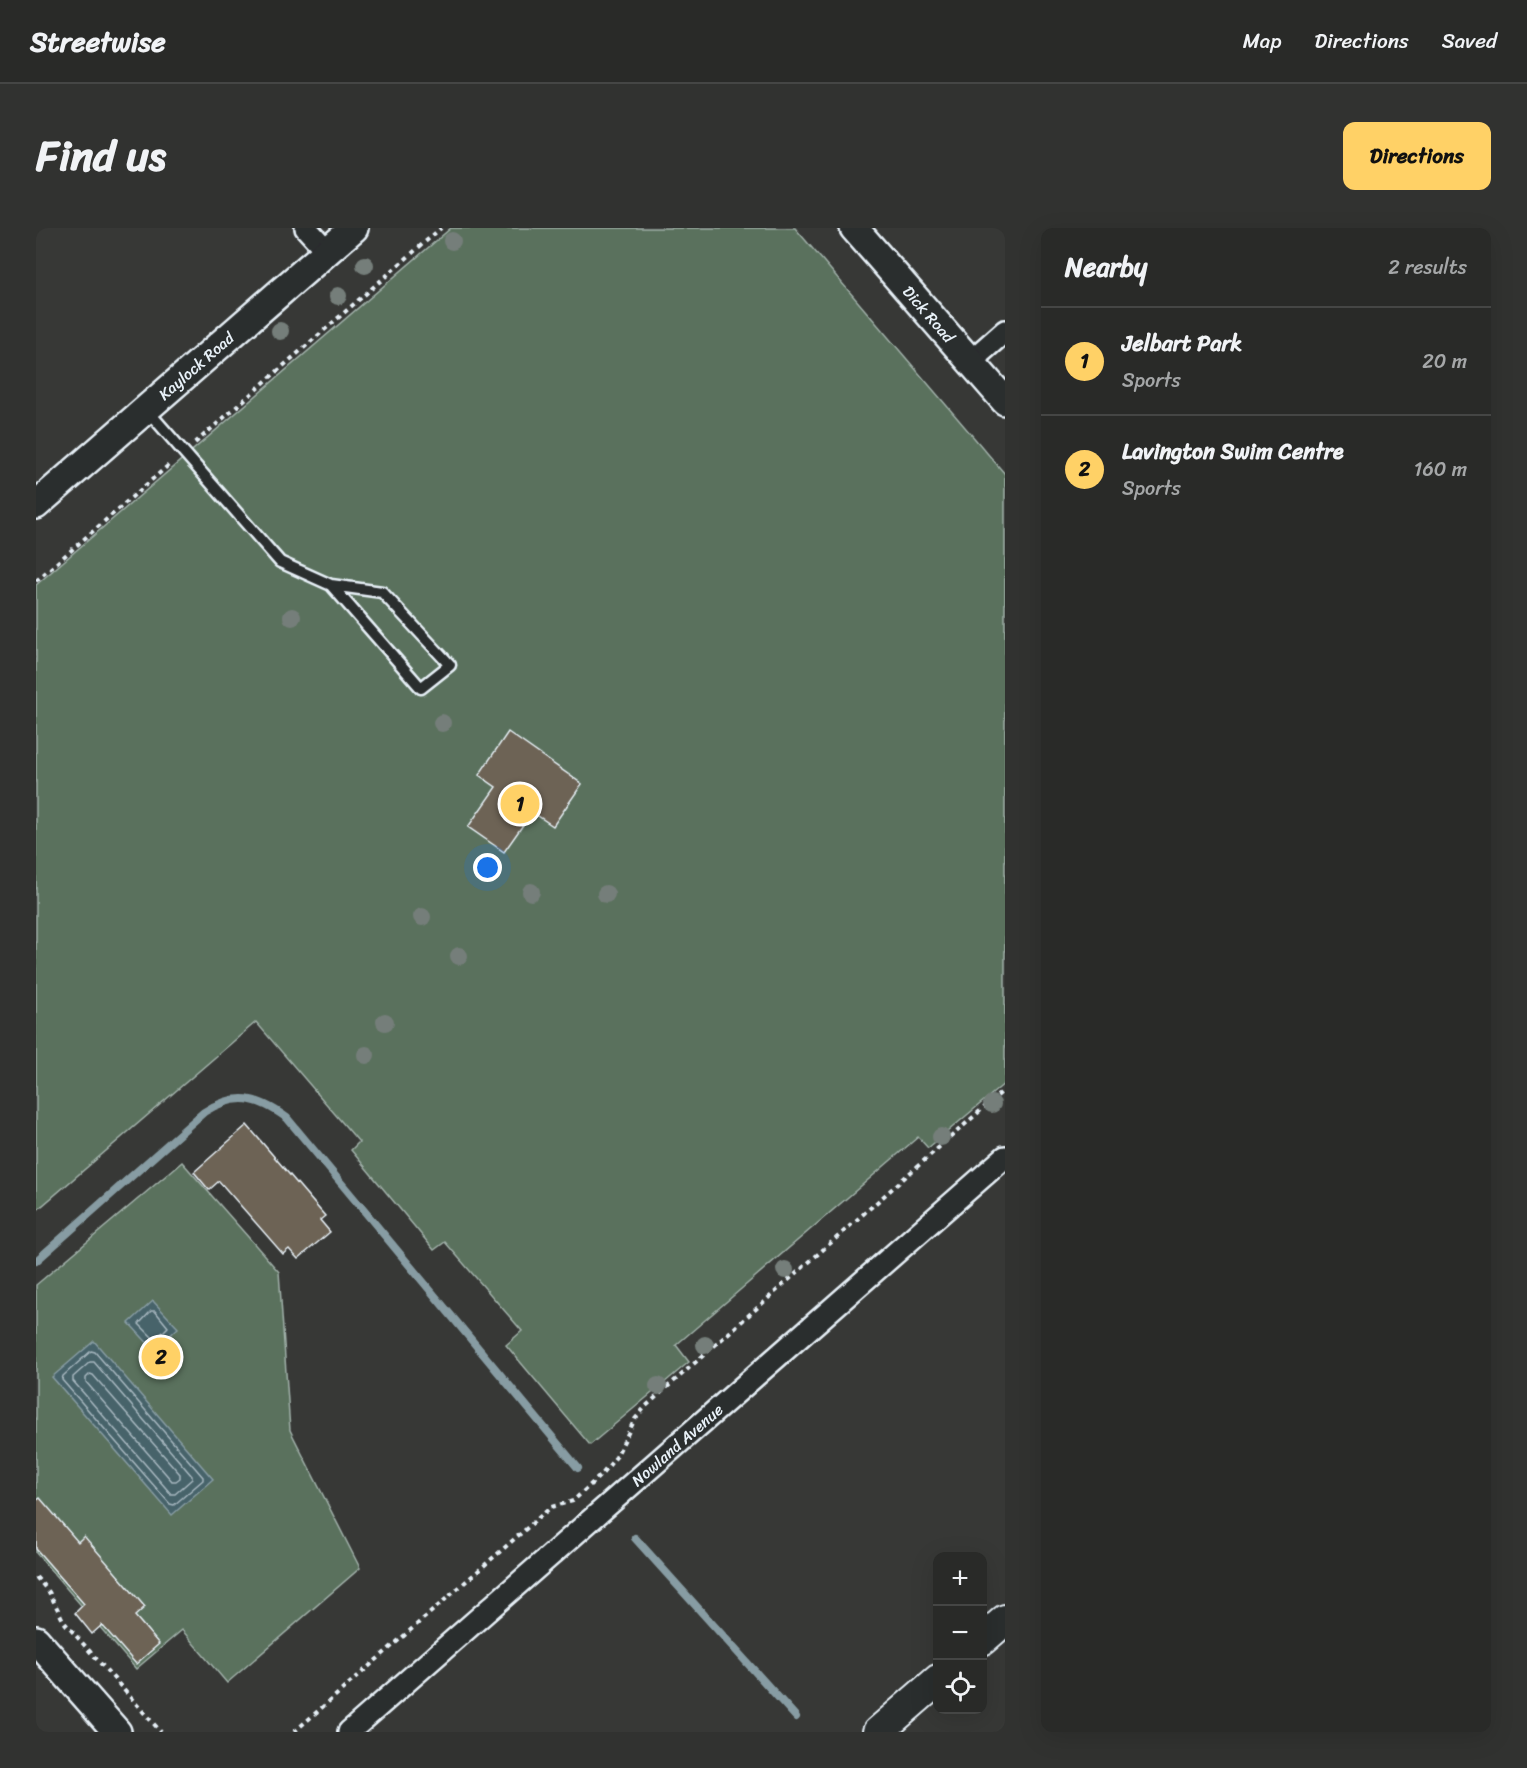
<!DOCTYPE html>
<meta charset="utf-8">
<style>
:root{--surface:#292a28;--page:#313230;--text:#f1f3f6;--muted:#a5a7a8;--line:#454645;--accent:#ffd166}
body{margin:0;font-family:Sriracha,sans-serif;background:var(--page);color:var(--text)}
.controls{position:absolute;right:18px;bottom:18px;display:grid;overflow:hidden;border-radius:12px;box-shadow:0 6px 24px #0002}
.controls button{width:54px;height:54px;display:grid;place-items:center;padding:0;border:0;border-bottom:2px solid var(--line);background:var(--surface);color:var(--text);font:30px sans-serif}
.you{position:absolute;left:452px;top:640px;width:21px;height:21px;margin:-15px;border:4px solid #fff;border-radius:50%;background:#1a73e8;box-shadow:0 0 0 9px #1a73e833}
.badge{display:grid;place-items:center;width:39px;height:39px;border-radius:50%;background:var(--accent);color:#111;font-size:20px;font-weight:700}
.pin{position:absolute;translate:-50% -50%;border:3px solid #fff;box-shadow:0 2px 6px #0006}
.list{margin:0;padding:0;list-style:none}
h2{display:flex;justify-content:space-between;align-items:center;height:78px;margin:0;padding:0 24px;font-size:26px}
h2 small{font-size:20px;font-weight:400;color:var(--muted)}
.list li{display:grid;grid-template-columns:39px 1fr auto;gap:18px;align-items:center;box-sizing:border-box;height:108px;padding:0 24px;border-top:2px solid var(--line)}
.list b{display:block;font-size:22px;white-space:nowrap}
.list p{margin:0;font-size:20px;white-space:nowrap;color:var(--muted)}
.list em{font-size:20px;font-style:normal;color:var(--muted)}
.icon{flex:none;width:33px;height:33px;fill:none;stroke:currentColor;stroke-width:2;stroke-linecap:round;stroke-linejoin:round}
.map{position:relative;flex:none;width:969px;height:1504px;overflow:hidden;border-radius:12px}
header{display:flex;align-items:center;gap:36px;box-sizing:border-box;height:84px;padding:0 30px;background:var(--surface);border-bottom:2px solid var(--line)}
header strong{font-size:28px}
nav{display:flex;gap:33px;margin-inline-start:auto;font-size:21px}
.intro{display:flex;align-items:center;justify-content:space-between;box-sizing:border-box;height:144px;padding:0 36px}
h1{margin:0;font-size:42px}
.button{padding:15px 27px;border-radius:12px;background:var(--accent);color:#111;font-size:21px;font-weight:700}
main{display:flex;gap:36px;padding:0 36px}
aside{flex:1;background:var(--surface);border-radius:12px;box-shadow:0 6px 24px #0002}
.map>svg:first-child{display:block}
.green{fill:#5a715d;stroke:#a1b1aa;stroke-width:1.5}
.water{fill:#47636b;stroke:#879ca3;stroke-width:1.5}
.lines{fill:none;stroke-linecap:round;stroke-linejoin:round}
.shore{stroke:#a8b8c0;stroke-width:1.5}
.stream{stroke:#879ca3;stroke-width:8}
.building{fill:#6d6454;stroke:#e8f1f8;stroke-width:1.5}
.service-casing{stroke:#e8f1f8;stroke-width:15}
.minor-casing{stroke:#e8f1f8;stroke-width:26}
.tertiary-casing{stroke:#e8f1f8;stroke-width:32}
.secondary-casing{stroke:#e8f1f8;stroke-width:34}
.path{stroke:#e8f1f8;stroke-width:4;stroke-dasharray:4.5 4.5;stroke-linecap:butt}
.service{stroke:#2a2d2e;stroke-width:10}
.minor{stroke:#2a2d2e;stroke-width:21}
.tertiary{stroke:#2a2d2e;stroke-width:27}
.secondary{stroke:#2a2d2e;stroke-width:30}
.tree{fill:#757e7a}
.labels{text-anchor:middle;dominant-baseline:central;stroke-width:4.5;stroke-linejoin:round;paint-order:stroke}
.street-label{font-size:16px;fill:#e8f1f8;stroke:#2a2d2e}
</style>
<header>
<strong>Streetwise</strong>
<nav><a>Map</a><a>Directions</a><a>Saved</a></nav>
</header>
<div class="intro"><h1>Find us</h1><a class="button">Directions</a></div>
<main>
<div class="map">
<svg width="969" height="1504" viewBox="0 0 969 1504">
<rect width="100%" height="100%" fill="#373836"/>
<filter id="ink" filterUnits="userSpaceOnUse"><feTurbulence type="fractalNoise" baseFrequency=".0167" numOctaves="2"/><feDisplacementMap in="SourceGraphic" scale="12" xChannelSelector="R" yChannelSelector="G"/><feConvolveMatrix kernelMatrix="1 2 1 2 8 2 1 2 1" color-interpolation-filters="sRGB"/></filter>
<g filter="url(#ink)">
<g class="green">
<polygon points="415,0 759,0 969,246 969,855 892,920 882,909 640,1117 653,1134 554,1217 470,1117 486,1103 409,1014 398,1022 315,922 323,914 220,794 0,983 0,357"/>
<polygon points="146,934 243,1044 254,1202 324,1340 191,1455 146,1402 100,1441 0,1325 0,1057"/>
</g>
<g class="water">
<polygon points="117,1073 142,1100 118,1122 93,1095"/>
<polygon points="58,1113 177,1251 136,1287 16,1149"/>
</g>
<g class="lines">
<g class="shore">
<polygon points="115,1083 119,1083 132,1099 119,1112 103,1096"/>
<polygon points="55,1123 59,1124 167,1249 167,1252 138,1277 134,1276 26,1152 27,1148"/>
<polygon points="54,1134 58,1134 156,1248 156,1251 139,1266 135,1266 37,1153 37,1149"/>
<polygon points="54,1146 57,1147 144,1246 144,1250 140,1253 136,1253 50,1154 50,1150"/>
</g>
<g class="stream">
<path d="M0 1033 168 884C201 863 222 869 251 890L542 1240"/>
<polyline points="599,1310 760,1489"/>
</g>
</g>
<g class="building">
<polygon points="472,504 546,556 517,598 496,584 468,624 432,599 460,559 443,547"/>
<polygon points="211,897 289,988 284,992 294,1004 262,1031 253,1021 247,1026 183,953 173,962 158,944"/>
<polygon points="4,1270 42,1314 48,1308 109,1379 99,1388 123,1416 100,1436 66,1397 56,1406 39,1385 48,1376 0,1321 0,1273"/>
</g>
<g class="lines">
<g class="service-casing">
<polyline id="service" points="111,182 244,334 295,357 385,460 414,437 346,364 295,357"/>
</g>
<g class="minor-casing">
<g id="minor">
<polyline points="270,0 291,23"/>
<polyline points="935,133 969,103"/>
<path id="s1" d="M313 1504 969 929"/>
</g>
</g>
<g class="tertiary-casing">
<g id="tertiary">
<path id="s2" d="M818 0 969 173"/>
<path id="s3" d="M0 277 318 0"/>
<polyline points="0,1412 81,1504"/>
</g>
</g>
<g class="secondary-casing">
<g id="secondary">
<polyline points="946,1412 969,1392"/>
<polyline points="842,1504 902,1452"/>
</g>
</g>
<g class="path">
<polyline points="159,215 405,0"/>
<polyline points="0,353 135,235"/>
<polyline points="0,1349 13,1364 28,1394 125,1504"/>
<polyline points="258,1504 515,1279 537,1273 567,1245 580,1229 599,1191 610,1178 969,861"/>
</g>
<use href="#service" class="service"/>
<use href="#minor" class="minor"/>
<use href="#tertiary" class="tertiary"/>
<use href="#secondary" class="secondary"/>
</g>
<g class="tree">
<circle cx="416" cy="13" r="9"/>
<circle cx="329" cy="37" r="9"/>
<circle cx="302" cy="68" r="9"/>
<circle cx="244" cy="103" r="9"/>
<circle cx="256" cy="389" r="9"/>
<circle cx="406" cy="495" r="9"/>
<circle cx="495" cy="664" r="9"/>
<circle cx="570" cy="666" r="9"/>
<circle cx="386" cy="689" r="9"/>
<circle cx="423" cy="728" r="9"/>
<circle cx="349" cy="794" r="9"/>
<circle cx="330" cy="827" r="9"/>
<circle cx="956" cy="876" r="9"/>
<circle cx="905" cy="909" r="9"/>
<circle cx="749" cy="1042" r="9"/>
<circle cx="669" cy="1117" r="9"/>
<circle cx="622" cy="1158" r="9"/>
</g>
</g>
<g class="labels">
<g class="street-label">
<text stroke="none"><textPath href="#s2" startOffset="114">Dick Road</textPath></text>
<text stroke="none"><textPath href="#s3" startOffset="212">Kaylock Road</textPath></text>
<text stroke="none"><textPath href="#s1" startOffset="436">Nowland Avenue</textPath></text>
</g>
</g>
</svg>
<div class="controls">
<button>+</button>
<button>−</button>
<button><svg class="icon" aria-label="locate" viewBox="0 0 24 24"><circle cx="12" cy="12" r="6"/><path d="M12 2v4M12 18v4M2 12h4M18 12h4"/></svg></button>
</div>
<div class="you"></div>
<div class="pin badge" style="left:484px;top:576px">1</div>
<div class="pin badge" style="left:125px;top:1129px">2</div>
</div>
<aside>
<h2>Nearby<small>2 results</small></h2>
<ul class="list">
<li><span class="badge">1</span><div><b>Jelbart Park</b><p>Sports</p></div><em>20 m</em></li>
<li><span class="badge">2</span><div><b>Lavington Swim Centre</b><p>Sports</p></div><em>160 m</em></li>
</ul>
</aside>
</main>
